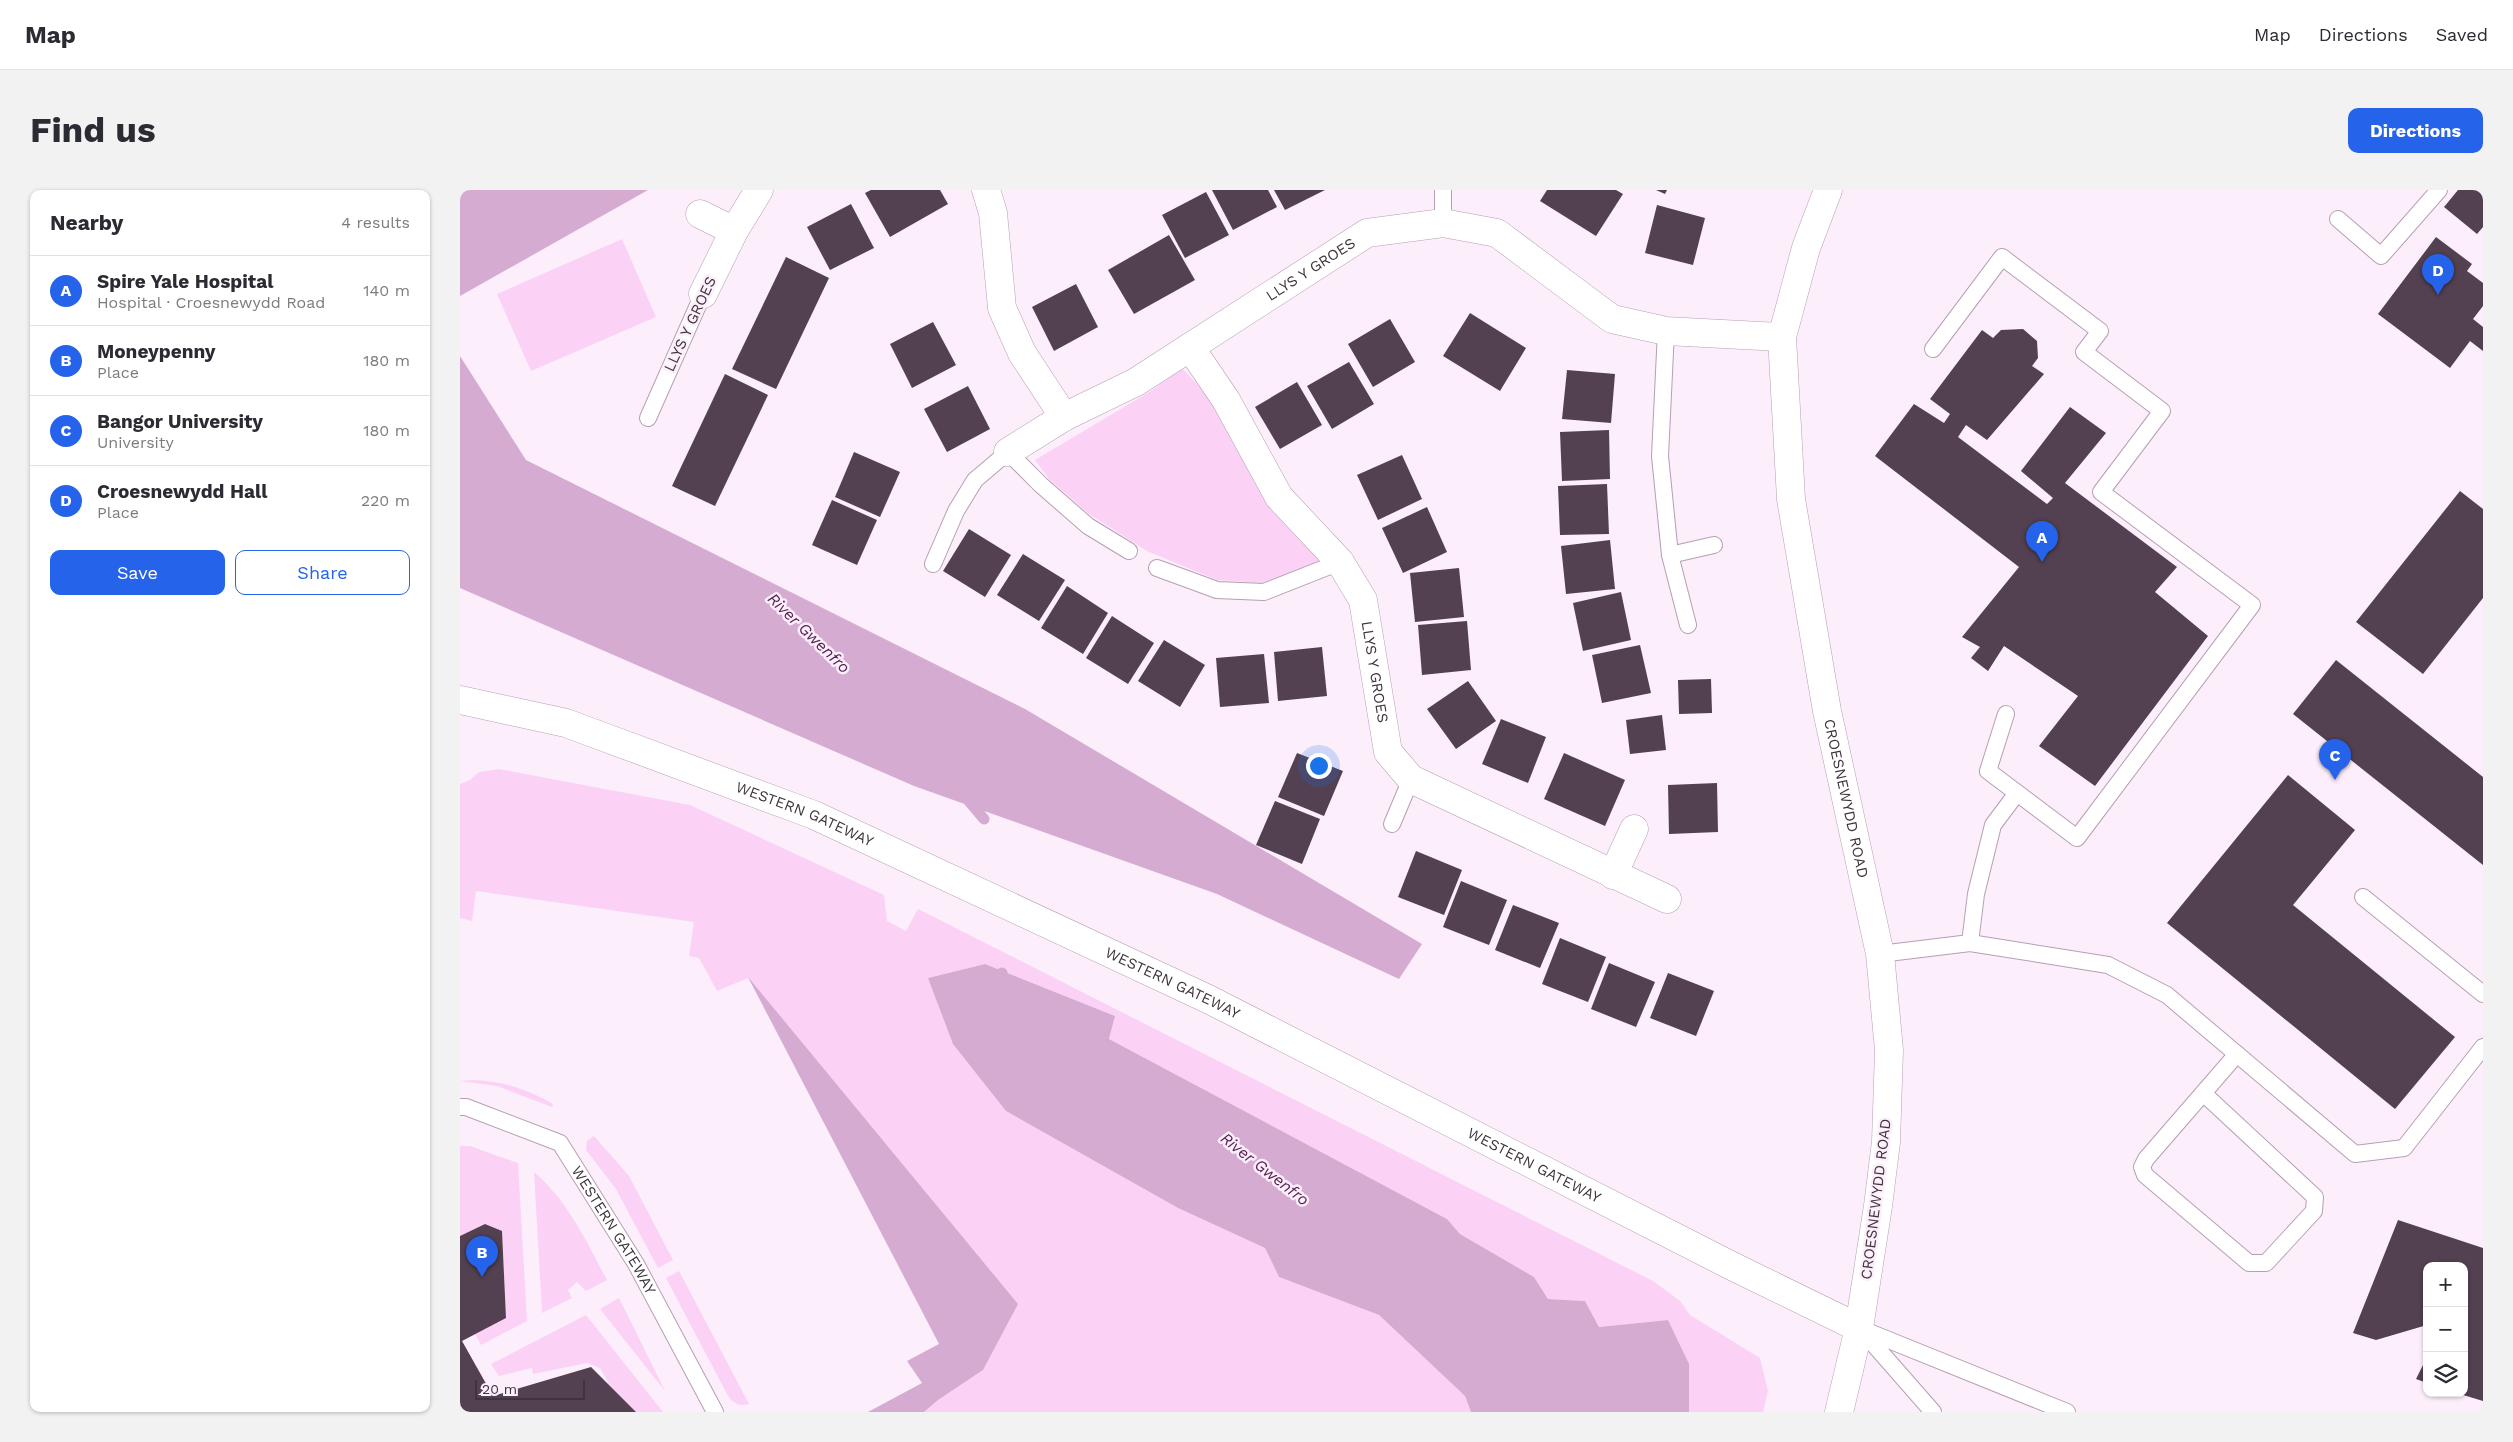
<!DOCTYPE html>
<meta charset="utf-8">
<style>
:root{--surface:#fff;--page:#f2f2f3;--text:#2b2b33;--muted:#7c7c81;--line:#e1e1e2;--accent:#2563eb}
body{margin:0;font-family:"Work Sans",sans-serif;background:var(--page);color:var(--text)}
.controls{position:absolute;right:15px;bottom:15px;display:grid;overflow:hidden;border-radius:10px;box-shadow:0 1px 4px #0004}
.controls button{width:45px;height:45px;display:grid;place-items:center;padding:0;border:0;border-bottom:1px solid var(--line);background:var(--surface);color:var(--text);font:25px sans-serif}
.scale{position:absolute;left:15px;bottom:12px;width:110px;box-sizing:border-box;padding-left:5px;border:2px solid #3d343c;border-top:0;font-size:14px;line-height:18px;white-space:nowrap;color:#3d343c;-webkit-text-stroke:4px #fceefb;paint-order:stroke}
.you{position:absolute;left:858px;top:575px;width:18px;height:18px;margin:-12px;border:4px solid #fff;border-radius:50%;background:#1a73e8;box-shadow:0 0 0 8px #1a73e833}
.badge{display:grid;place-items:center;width:32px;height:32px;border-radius:50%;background:var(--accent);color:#fff;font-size:16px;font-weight:700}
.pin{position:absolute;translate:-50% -41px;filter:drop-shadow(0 1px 2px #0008)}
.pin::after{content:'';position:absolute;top:26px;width:18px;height:15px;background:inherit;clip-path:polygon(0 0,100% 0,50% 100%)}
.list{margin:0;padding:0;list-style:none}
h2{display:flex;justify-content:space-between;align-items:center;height:65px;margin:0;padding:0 20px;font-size:21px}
h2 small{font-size:16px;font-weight:400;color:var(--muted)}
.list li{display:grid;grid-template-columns:32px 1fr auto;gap:15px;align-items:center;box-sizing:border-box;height:70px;padding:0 20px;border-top:1px solid var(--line)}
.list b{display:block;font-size:19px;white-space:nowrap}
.list p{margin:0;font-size:16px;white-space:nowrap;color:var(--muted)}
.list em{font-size:16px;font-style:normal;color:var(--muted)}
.actions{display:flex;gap:10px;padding:15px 20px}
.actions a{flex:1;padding:11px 0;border:1px solid var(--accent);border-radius:10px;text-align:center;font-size:18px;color:var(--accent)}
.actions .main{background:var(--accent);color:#fff}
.icon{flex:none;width:28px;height:28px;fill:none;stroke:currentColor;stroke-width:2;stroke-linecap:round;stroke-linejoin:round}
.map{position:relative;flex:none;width:2023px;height:1222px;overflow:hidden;border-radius:10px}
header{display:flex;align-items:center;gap:30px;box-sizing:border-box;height:70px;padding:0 25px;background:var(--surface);border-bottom:1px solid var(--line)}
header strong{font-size:24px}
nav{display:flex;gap:28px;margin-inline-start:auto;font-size:18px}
.intro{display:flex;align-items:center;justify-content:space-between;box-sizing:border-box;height:120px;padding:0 30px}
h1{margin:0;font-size:35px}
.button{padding:12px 22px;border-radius:10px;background:var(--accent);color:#fff;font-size:18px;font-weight:700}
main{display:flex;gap:30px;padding:0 30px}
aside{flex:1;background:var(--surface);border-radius:10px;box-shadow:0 1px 4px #0004}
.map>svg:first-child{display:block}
.green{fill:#fbd2f6}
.forest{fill:#d6abd2}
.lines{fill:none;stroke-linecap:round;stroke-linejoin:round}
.stream{stroke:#d6abd2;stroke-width:11}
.building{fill:#534051}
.lane-casing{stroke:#b69fb3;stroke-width:18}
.street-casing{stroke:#b69fb3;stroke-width:29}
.secondary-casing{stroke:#b69fb3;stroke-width:29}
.lane{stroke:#fff;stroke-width:16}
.street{stroke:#fff;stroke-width:28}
.secondary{stroke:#fff;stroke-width:28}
.labels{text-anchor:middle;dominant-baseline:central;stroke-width:5;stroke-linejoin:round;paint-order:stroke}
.street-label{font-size:15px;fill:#3d343c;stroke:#fceefb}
.water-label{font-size:16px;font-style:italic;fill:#572354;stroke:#fceefb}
</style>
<header>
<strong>Map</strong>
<nav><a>Map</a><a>Directions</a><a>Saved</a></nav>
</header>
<div class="intro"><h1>Find us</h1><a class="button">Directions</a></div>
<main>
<aside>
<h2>Nearby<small>4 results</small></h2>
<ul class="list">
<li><span class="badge">A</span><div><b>Spire Yale Hospital</b><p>Hospital · Croesnewydd Road</p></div><em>140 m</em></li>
<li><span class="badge">B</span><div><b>Moneypenny</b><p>Place</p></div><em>180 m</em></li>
<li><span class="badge">C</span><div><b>Bangor University</b><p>University</p></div><em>180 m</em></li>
<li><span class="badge">D</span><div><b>Croesnewydd Hall</b><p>Place</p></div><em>220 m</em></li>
</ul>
<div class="actions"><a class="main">Save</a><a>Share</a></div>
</aside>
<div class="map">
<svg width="2023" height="1222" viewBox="0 0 2023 1222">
<rect width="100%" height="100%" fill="#fceefb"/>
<g class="green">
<polygon points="162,49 196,127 71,181 37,104"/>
<polygon points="722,178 752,210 866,371 802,393 757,390 687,361 629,324 589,289 575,270 691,201"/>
<polygon points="39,579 230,615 424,705 427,731 446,741 458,719 1193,1091 1220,1111 1230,1125 1300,1168 1308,1201 1303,1222 1225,1222 1208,1130 1139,1137 1125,1111 1088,1109 1074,1087 1000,1044 987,1029 649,849 655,826 525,774 468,788 546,921 718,1018 805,1058 819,1087 919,1125 1005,1206 1011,1222 464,1222 478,1210 523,1180 288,788 257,801 239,768 229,766 234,732 16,701 12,731 0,728 0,594 10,590 19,582"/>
<path d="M0 891C31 887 66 898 93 914L92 917 37 896Z"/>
<polygon points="134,946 169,986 213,1070 198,1078 156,999 126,960 127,951"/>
<polygon points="0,956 10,956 58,973 67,1131 21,1155 15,1144 46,1128 42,1042 25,1034 0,1046"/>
<path d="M74 982C108 1011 126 1051 147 1090L126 1101 117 1092 108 1100 112 1108 82 1123Z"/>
<path d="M219 1081 289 1214C277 1217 273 1213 267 1204L206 1088Z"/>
<polygon points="159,1108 205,1201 140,1119"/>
<polygon points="126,1125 203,1222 176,1222 150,1196 140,1178 127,1173 73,1184 72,1178 39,1186 31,1174"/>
</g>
<g class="forest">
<polygon points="0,0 188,0 0,106"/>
<polygon points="0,166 66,270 565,519 962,754 939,789 757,704 454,596 0,398"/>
<polygon points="525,774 655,826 649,849 987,1029 1000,1044 1074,1087 1088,1109 1125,1111 1139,1137 1208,1130 1229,1174 1229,1222 1011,1222 1005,1206 919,1125 819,1087 805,1058 718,1018 546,921 493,854 468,788"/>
<polygon points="288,787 558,1114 523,1180 478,1210 464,1222 408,1222 462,1193 447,1171 479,1154"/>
</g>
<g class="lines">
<g class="stream">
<polyline points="0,298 178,371 293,412 371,489 461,554 524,629"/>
<polyline points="542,783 529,831 555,856 693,912 970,1127 1031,1143 1043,1222"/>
</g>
</g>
<g class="building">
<polygon points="411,0 480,0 488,14 430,47 405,3"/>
<polygon points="752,0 808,0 817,17 773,40"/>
<polygon points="814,0 865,0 825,20"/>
<polygon points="1087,0 1156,0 1163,4 1136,46 1080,11"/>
<polygon points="1196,0 1207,0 1205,4"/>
<polygon points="1998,0 2023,0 2023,37 2017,44 1984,17"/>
<polygon points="746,2 769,45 725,68 702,25"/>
<polygon points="391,14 414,58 370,80 347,37"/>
<polygon points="1197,15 1245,28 1233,75 1185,63"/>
<polygon points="709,45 735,90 674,124 648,80"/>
<polygon points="1976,47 2012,74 2007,81 2023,93 2023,116 2013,129 2023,137 2023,161 2010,151 1990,178 1918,124"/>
<polygon points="326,67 369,88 316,199 272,179"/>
<polygon points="616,94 638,137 594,161 572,117"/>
<polygon points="1010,123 1066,158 1040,201 983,166"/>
<polygon points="930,129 955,172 913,197 888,154"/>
<polygon points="473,132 496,175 452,198 430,154"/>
<polygon points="1563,139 1577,151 1578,168 1572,176 1584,184 1527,250 1506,235 1498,247 1587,314 1593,308 1561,281 1610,217 1646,243 1605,293 1717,377 1695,402 1748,446 1635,596 1579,556 1618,506 1544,456 1528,481 1511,468 1520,457 1502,447 1559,377 1415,266 1454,214 1484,233 1490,224 1470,209 1522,140 1533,148 1541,140"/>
<polygon points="889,172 914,214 872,239 847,196"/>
<polygon points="1107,180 1155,184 1151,233 1102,229"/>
<polygon points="265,184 308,205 255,316 212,296"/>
<polygon points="837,192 862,235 820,259 795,217"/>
<polygon points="508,196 530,239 487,262 464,219"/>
<polygon points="1149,240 1150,289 1102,291 1100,242"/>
<polygon points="394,262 440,282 420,327 375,307"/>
<polygon points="942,265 962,309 918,330 897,285"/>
<polygon points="1147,294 1149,344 1100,345 1098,296"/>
<polygon points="2000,301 2023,319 2023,408 1963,484 1896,432"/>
<polygon points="372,310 417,330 397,375 352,355"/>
<polygon points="967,317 987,362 943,383 922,338"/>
<polygon points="509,339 551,365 525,407 483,381"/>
<polygon points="1150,350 1155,399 1106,404 1101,356"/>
<polygon points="563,364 605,390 579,431 537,405"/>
<polygon points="999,378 1004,427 955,432 950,383"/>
<polygon points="607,396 648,423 623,464 581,438"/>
<polygon points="1161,402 1171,450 1123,461 1113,413"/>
<polygon points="652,426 694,453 668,494 626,468"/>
<polygon points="1007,431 1011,480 962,485 958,435"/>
<polygon points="704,450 745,475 720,517 678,491"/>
<polygon points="1180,455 1191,503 1142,513 1132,465"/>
<polygon points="862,457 867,506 818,511 814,462"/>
<polygon points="804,464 809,513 760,517 756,468"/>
<polygon points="1876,470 2023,587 2023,675 1833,524"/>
<polygon points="1251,489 1252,523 1219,524 1218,490"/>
<polygon points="1008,491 1036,531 996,559 967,519"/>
<polygon points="1202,525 1206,560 1170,564 1166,530"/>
<polygon points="1041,529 1086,547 1068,593 1022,574"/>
<polygon points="837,563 883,581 864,626 818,607"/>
<polygon points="1104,563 1165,590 1145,636 1084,609"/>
<polygon points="1828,585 1895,640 1833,715 1995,847 1935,919 1707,733"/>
<polygon points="1257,593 1258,642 1209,644 1208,595"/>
<polygon points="815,611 860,629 842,674 796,655"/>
<polygon points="956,661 1002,680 984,725 938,707"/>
<polygon points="1001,691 1047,710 1029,755 983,737"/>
<polygon points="1053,715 1099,733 1080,778 1035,760"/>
<polygon points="1100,748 1146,767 1128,812 1082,794"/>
<polygon points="1149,773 1195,792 1176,837 1131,819"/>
<polygon points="1208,783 1254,801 1236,846 1190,828"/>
<polygon points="1938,1030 2023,1058 2023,1211 2000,1204 2004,1203 2004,1076 1967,1076 1967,1135 1916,1150 1893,1143"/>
<polygon points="25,1034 42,1041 46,1128 2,1151 33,1206 131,1177 176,1222 0,1222 0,1046"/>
<polygon points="1967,1167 1967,1193 1956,1189"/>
</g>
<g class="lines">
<g class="lane-casing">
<g id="lane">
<polyline points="983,0 983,33"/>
<polyline points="1878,29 1921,66 1979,0"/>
<polyline points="1206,141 1200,266 1210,365 1228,435"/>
<polyline points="1473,159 1542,67 1640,141 1624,162 1702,221 1641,302 1792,415 1617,648 1528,581 1546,524"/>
<polyline points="188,228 243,104"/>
<polyline points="1210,365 1254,355"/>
<polyline points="473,374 496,321 515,290 548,262 581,295 628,336 669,361"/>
<polyline points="697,378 757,400 804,402 880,372"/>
<polyline points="932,634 951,589"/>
<polyline points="1903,707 2023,804"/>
<polyline points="1510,753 1516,704 1533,635 1557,603"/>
<polyline points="1420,764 1510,753 1648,775 1707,805 1895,964 1944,958 2023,857"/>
<polyline points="1743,903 1855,1007 1854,1021 1806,1073 1789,1073 1685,985 1682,977 1686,969 1777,864"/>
<path id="s1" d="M0 917H6L100 953 176 1074 255 1222"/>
<polyline points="1399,1138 1607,1222"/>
<polyline points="1402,1141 1473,1222"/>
</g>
</g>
<g class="street-casing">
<g id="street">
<polyline points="526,0 533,23 542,118 562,163 604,227"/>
<polyline points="240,24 274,41"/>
<polyline points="243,104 274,41 299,0"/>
<path id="s2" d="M730 157 766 210 819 307 880 372 903 410 928 562 951 589 1207 709"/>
<path id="s3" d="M548 262 604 227 676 192 907 43 983 33 1037 43 1152 129 1206 141 1322 147"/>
<path id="s4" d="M0 510 106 533 354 625 748 809 1272 1076 1399 1138"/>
<polyline points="1153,685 1174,639"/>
</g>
</g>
<g class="secondary-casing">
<g id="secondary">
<path id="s5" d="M1368 0 1346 58 1322 147 1331 309 1367 521 1420 764 1429 860 1426 952 1418 1016 1399 1138 1379 1222"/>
</g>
</g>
<use href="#lane" class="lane"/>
<use href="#street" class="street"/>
<use href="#secondary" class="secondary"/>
</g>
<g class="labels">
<g class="street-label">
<text stroke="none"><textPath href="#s3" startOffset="354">LLYS Y GROES</textPath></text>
<text transform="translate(230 134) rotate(-65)">LLYS Y GROES</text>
<text stroke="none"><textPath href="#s2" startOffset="381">LLYS Y GROES</textPath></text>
<text stroke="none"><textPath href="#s5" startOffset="621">CROESNEWYDD ROAD</textPath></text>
<text stroke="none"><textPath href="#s4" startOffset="364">WESTERN GATEWAY</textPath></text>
<text stroke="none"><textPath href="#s4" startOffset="769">WESTERN GATEWAY</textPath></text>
<text stroke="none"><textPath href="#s4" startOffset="1174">WESTERN GATEWAY</textPath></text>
<text transform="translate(1416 1009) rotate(-83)">CROESNEWYDD ROAD</text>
<text stroke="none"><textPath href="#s1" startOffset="209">WESTERN GATEWAY</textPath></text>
</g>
<g class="water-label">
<text transform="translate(349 443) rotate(44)">River Gwenfro</text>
<text transform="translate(805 979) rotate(38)">River Gwenfro</text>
</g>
</g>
</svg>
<div class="controls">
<button>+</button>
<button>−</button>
<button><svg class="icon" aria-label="layers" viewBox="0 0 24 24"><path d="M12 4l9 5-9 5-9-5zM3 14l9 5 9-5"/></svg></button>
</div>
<div class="scale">20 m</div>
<div class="you"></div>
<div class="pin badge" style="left:1582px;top:372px">A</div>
<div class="pin badge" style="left:22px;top:1087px">B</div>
<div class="pin badge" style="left:1875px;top:590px">C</div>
<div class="pin badge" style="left:1978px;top:105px">D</div>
</div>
</main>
